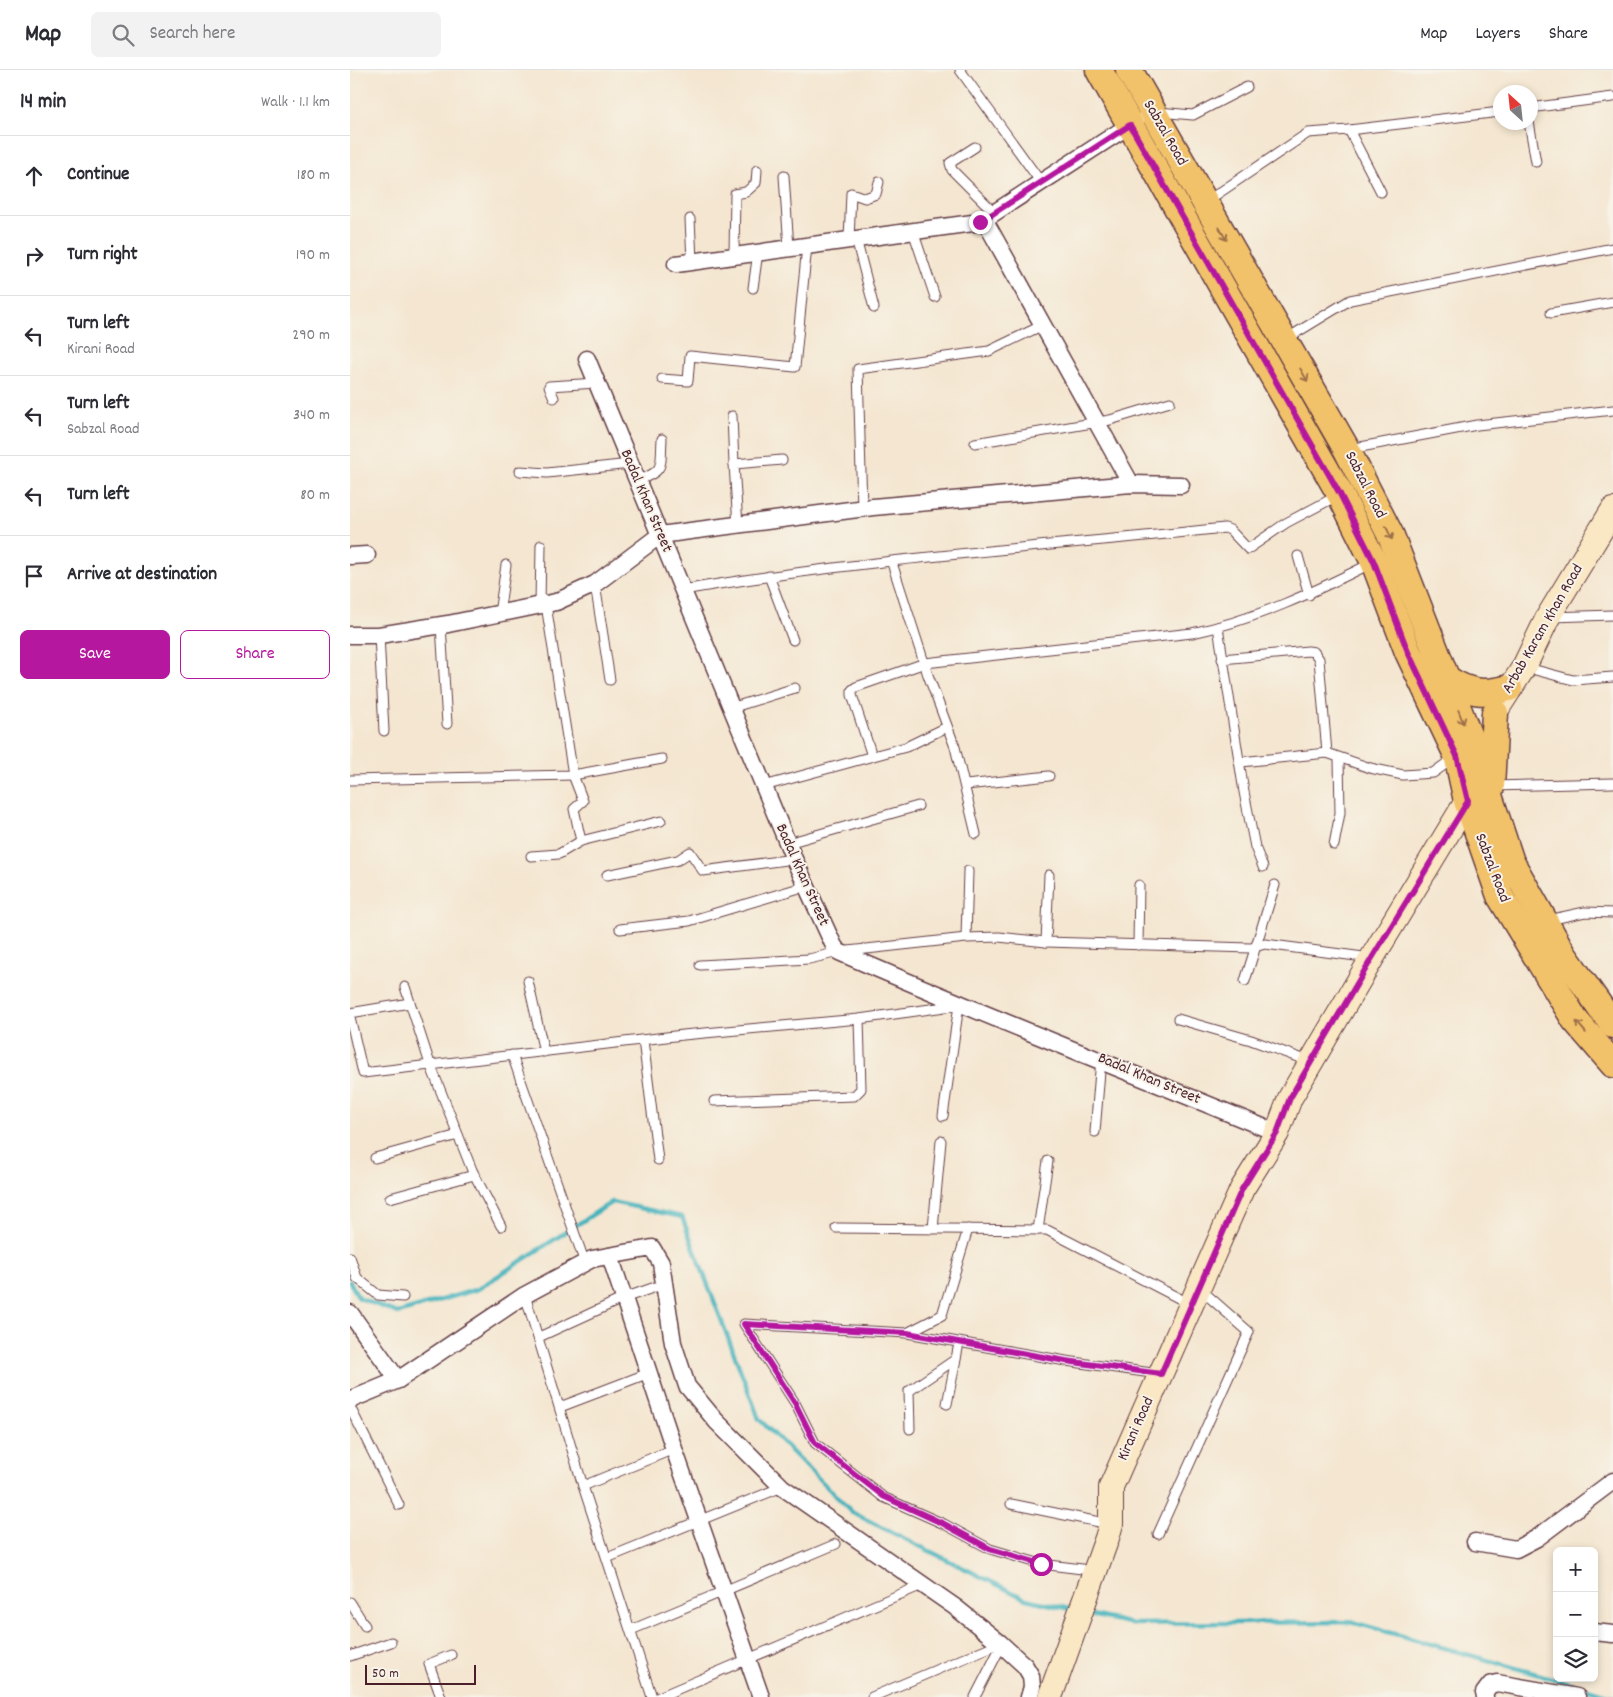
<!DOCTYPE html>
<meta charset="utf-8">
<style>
:root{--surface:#fff;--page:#f2f2f3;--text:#2b2b33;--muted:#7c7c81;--line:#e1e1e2;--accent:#b5179e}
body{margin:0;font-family:Dekko,sans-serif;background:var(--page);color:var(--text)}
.controls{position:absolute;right:15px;bottom:15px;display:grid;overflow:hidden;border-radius:8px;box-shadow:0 2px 8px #0003}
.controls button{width:45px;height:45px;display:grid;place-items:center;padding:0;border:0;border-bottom:1px solid var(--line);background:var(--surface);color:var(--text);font:25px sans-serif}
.compass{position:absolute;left:1143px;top:15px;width:45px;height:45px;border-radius:50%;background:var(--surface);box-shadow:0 2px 8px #0003;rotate:333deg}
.scale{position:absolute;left:15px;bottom:12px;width:111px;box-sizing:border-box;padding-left:5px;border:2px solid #4a1f2b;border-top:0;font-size:14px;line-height:18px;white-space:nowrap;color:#4a1f2b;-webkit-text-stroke:4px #f7f3e8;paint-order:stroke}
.stop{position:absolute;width:15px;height:15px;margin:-11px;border:4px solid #b5179e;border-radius:50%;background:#fff}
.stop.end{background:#b5179e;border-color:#fff;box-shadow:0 1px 5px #0008}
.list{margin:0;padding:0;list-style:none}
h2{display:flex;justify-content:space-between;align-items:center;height:65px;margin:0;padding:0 20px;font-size:21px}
h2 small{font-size:16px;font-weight:400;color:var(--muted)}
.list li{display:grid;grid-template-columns:32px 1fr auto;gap:15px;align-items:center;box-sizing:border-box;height:80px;padding:0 20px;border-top:1px solid var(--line)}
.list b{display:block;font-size:19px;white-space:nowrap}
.list p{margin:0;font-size:16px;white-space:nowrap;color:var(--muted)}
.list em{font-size:16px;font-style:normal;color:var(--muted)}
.actions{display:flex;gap:10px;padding:15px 20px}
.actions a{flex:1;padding:11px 0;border:1px solid var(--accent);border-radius:8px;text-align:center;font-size:18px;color:var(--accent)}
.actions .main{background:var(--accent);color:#fff}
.icon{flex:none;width:28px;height:28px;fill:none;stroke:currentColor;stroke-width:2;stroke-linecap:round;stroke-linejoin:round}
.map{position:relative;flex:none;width:1263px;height:1627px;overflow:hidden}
header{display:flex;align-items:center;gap:30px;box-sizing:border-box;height:70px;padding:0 25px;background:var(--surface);border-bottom:1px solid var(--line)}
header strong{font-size:24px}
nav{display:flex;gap:28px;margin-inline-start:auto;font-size:18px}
.search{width:350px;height:45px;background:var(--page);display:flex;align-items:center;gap:12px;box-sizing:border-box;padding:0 18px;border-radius:8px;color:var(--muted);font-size:19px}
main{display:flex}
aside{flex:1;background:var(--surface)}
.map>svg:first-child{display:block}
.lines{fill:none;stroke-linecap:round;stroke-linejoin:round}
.stream{stroke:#43b3bd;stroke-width:4.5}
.lane-casing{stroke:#643d44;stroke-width:11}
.street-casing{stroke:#643d44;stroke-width:19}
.secondary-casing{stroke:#643d44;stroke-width:26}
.primary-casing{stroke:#643d44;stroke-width:29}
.lane{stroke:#fff;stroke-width:9}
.street{stroke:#fff;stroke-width:16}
.secondary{stroke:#fae7c3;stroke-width:24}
.primary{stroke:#f2c26a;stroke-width:26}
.oneway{stroke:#9e704a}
.route{stroke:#b5179e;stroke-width:6}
.labels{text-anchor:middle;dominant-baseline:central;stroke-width:4;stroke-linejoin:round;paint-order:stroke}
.street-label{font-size:16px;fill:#4a1f2b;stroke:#f7f3e8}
</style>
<header>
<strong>Map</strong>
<div class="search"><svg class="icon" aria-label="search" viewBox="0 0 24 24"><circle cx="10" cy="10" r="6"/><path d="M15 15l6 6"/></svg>Search here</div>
<nav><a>Map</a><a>Layers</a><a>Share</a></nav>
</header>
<main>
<aside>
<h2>14 min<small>Walk · 1.1 km</small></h2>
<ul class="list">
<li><svg class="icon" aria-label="ahead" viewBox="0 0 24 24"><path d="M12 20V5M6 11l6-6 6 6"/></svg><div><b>Continue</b></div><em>180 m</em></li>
<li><svg class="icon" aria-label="right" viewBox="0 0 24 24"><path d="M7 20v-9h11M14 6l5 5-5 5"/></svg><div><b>Turn right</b></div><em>190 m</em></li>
<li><svg class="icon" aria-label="left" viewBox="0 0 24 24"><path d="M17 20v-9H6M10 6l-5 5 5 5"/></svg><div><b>Turn left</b><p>Kirani Road</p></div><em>290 m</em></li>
<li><svg class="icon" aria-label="left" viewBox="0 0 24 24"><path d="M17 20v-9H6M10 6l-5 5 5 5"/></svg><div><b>Turn left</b><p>Sabzal Road</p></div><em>340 m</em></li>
<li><svg class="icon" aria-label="left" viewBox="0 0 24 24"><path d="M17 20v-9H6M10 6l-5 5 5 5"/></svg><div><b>Turn left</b></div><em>80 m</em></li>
<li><svg class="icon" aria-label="arrive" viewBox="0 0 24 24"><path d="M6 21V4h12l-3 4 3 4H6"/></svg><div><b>Arrive at destination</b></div></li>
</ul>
<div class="actions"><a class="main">Save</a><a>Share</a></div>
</aside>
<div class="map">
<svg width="1263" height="1627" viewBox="0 0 1263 1627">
<rect width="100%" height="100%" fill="#f7f3e8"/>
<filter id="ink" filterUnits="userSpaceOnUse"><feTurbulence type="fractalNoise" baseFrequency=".02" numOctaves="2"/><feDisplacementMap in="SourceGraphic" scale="10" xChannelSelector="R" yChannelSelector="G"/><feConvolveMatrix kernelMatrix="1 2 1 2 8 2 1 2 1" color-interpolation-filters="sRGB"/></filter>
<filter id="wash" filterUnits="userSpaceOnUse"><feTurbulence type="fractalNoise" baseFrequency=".0096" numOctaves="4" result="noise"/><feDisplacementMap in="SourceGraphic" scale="20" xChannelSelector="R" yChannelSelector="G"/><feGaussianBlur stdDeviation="1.12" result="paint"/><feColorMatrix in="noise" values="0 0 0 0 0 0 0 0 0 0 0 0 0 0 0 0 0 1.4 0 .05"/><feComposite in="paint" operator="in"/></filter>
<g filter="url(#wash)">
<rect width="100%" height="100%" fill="#f4e6d0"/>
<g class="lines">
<g class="stream">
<polyline points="0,1212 9,1228 48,1243 128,1219 262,1132 332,1147 409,1349 503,1443 676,1529 724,1540"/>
<polyline points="738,1544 782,1554 1002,1552 1219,1613 1263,1627"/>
</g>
</g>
</g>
<g filter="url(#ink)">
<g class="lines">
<g class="lane-casing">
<g id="lane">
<polyline points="610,0 690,111"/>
<polyline points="1180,38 1263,27"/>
<polyline points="808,42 843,45 897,17"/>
<polyline points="1179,52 1186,92"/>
<polyline points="625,77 600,93 602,100 644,142"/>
<polyline points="434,106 439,178"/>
<polyline points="1031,122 999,60 1150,42"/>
<polyline points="857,131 958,63 999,60"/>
<polyline points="340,149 342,191"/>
<polyline points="563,161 585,227"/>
<polyline points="506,169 524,238"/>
<polyline points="499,170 501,123 515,128 526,124 529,112"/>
<polyline points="384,186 385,124 396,122 406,113 407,100"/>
<polyline points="403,218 408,182"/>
<polyline points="1201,243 1263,232"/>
<polyline points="936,269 1000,230 1263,178"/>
<polyline points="312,309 338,311 340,286 445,297 457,176"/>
<polyline points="204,328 199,316 247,313"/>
<polyline points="382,346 384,394"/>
<polyline points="625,373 760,350 820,332"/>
<polyline points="1000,379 1127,355 1263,340"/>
<polyline points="170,401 197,403 280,394"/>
<path d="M287 411C316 400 310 397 312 369"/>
<polyline points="512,438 508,299 639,281 693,255"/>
<polyline points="388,456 384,394 432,390"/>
<polyline points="948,486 959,525"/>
<polyline points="542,493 578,605 605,677 626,764"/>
<polyline points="419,506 443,570"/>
<polyline points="245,514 260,610"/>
<path d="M333 520C512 489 694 477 875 458L880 460 898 479 936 453 987 426"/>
<polyline points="196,535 223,705 233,731 224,739 231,771"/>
<polyline points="190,536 191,475"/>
<polyline points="149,544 156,495"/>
<polyline points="1201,547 1263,545"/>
<polyline points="91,555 97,654"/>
<polyline points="868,557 894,722 905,777 913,797"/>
<polyline points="29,565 34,661"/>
<polyline points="872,589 958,581 964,582 969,589 977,683"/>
<polyline points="1174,597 1223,610 1263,607"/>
<polyline points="381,638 445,618"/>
<path d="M522 686 502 625V620L506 617 575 593 842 563C905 550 964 522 1022 493"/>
<polyline points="891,692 977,683 1020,698 1053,705 1083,703 1104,688"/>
<polyline points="0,710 223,705 312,689"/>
<polyline points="616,715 699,706"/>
<polyline points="414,716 556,677 597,657"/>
<polyline points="1143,716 1263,713"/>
<polyline points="438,773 568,736"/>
<polyline points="984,775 990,743 989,689"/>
<polyline points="181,786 209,784 231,771 311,751"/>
<polyline points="257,805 328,790 340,782 353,801 444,789"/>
<polyline points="1198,850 1235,842 1263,843"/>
<polyline points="270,859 339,851 456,816"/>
<polyline points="616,868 618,801"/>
<polyline points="696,872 699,805"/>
<polyline points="788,875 789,815"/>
<polyline points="350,895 459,889 489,882 616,868 649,867 696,872 901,878 915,874 1021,888"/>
<polyline points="178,911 194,982"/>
<polyline points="895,911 925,815"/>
<polyline points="55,917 80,994 122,1100 151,1156"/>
<polyline points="0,943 60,933"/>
<polyline points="0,947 13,1003 333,965 509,949 609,935 593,1046"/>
<polyline points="828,949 901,970 961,992"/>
<polyline points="293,970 308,1090"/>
<polyline points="162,985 235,1193"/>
<polyline points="364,1031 504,1026 511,1019 509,949"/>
<polyline points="745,1062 751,989"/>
<polyline points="25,1088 108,1065"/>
<polyline points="40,1128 124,1105"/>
<polyline points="486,1158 697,1160 840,1234"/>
<polyline points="583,1159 591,1071"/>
<polyline points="688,1160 698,1091"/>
<polyline points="0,1187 7,1208 28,1225 53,1227"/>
<polyline points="175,1225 233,1416 302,1627"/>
<polyline points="557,1263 592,1245 618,1159"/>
<polyline points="189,1267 274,1228 314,1214"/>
<polyline points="597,1334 606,1289"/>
<polyline points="0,1337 49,1435"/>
<polyline points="210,1337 299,1303"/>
<polyline points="560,1359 559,1321 606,1289 609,1273"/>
<polyline points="233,1416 324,1379"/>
<polyline points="661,1434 759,1454"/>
<polyline points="808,1464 899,1262 849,1218"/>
<polyline points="257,1488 432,1417"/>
<polyline points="732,1499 691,1494 640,1479 594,1454 533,1427 465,1373 445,1333 394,1254 557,1263 716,1291 809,1304"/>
<polyline points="0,1532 15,1556"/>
<polyline points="281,1560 486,1474"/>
<polyline points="0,1586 41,1572"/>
<polyline points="91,1627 79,1594 101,1585"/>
<polyline points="309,1627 572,1515"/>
<polyline points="522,1627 650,1573"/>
<polyline points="625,1627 647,1584"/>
</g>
</g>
<g class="street-casing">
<g id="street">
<polyline points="634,149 781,414"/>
<polyline points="326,194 630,152 786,51"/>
<path d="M237 289 444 789 484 876 489 882C634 946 781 1002 927 1063"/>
<polyline points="0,486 17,485"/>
<polyline points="0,565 29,565 98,554 206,532 245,514 310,465 523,437 781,414 831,415"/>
<polyline points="260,1186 324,1379 411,1627"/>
<polyline points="0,1243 48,1310"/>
<polyline points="0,1330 48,1310 175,1225 242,1189 302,1178 311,1193 323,1273 337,1316 366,1351 432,1417 605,1537 650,1573 675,1596 681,1606 682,1617 679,1627"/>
<polyline points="1125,1472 1166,1479 1187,1468 1263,1411"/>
<polyline points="1244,1562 1263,1564"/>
<polyline points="1135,1627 1134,1623 1140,1615 1147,1613 1227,1627"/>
</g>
</g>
<g class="secondary-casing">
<g id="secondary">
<polyline points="1149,636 1174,597 1198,547 1263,440"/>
<polyline points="700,1627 757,1468 761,1454 761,1417 892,1119 927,1063 940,1028 1022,888 1117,731 1130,723"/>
</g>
</g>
<g class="primary-casing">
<g id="primary">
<polyline points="749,0 990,424 1024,492 1058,582 1107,685 1117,731 1150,826 1225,950 1263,994"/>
<polyline points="779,0 997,380 1041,466 1123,677 1161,792 1213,884 1263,955"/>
<path d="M1097 609C1119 623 1134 625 1159 618"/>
<polyline points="1141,717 1145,643"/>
</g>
</g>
<use href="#lane" class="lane"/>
<use href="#street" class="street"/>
<use href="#secondary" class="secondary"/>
<use href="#primary" class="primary"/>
</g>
<defs><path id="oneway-shaft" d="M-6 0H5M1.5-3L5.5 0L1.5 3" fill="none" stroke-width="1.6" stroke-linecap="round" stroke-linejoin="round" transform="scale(1.25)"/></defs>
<g class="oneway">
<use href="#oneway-shaft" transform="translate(873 164) rotate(60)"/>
<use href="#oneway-shaft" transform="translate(954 305) rotate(60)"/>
<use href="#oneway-shaft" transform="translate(1039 463) rotate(65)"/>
<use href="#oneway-shaft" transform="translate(1111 647) rotate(69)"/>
<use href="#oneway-shaft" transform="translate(1231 957) rotate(-130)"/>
</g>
</g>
<g class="lines" filter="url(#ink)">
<polyline class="route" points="630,152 780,55 990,424 1024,492 1058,582 1107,686 1118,731 1022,888 940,1028 927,1063 892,1119 811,1304 716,1291 557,1263 394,1254 445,1333 465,1373 533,1426 594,1454 640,1479 691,1494"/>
</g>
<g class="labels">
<g class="street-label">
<text transform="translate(815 63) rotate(60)">Sabzal Road</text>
<text transform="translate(1015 415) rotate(63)">Sabzal Road</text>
<text transform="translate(296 431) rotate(67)">Badal Khan Street</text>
<text transform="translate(1193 559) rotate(-60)">Arbab Karam Khan Road</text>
<text transform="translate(1142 798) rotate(69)">Sabzal Road</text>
<text transform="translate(452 805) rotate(66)">Badal Khan Street</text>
<text transform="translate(799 1009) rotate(23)">Badal Khan Street</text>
<text transform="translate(786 1359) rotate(-66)">Kirani Road</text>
</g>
</g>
</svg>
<div class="controls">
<button>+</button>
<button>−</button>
<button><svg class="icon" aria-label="layers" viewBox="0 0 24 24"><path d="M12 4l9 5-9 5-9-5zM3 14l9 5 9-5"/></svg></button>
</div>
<svg class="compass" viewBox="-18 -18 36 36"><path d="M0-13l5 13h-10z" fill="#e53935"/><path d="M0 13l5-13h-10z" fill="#7c7c81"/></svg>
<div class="scale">50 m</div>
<div class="stop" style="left:691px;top:1494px"></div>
<div class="stop end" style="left:630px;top:152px"></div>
</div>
</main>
